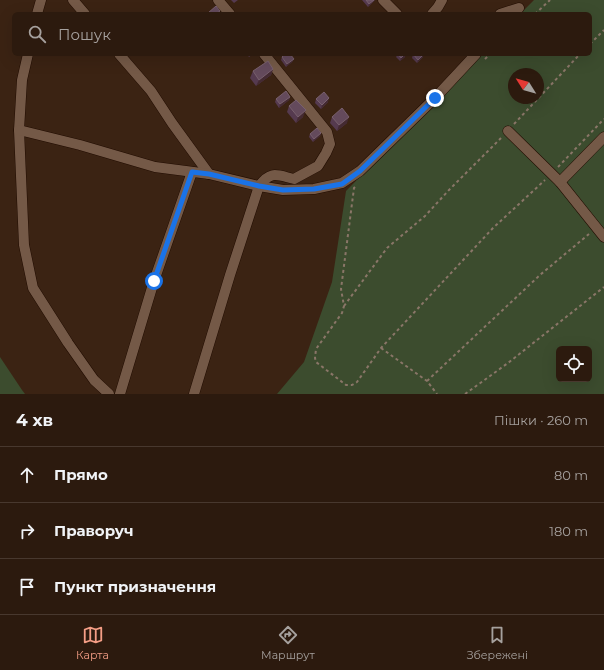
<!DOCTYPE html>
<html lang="uk">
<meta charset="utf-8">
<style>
:root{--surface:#2c1a0e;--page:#38271c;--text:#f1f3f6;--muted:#a6a19e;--line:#48382e;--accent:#f49e86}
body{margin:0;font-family:Montserrat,sans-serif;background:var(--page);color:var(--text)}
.controls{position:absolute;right:12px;bottom:12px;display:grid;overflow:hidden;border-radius:6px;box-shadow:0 4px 16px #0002}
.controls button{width:36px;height:36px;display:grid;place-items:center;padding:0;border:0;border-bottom:1px solid var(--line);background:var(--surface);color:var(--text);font:20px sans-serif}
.compass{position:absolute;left:508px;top:68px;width:36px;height:36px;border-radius:50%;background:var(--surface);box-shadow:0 4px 16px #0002;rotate:307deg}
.stop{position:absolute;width:12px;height:12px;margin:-9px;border:3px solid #1a73e8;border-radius:50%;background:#fff}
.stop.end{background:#1a73e8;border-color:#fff;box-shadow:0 1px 4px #0008}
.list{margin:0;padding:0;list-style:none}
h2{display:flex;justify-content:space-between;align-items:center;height:52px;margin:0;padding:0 16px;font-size:17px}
h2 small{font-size:13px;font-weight:400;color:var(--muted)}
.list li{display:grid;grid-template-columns:26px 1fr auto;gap:12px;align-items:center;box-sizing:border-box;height:56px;padding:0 16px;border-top:1px solid var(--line)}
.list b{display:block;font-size:15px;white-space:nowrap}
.list em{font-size:13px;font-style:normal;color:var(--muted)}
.icon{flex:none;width:22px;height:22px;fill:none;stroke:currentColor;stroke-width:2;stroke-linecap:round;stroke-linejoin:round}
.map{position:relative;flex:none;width:604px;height:394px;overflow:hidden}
.search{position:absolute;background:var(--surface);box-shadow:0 4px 16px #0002;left:12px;right:12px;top:12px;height:44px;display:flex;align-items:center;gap:10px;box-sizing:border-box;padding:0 14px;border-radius:6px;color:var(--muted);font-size:15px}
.sheet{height:220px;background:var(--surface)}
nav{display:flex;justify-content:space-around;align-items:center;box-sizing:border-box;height:56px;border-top:1px solid var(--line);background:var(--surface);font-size:11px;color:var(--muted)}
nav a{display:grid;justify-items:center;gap:2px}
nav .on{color:var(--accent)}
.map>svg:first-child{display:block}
.green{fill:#3c4c2e;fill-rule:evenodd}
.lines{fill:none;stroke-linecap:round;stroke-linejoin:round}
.minor-casing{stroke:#210c00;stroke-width:11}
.path{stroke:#8a7668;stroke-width:2;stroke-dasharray:3 3;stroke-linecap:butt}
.minor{stroke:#745947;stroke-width:10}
.wall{fill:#553a4f}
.shaded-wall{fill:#442a32}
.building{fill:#644a5c;stroke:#78606d}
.route{stroke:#1a73e8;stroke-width:5}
</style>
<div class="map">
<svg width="604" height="394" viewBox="0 0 604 394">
<rect width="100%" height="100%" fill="#3b2313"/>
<g class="green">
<path d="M534 0H604V394H277L304 362 332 282 346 191 481 54H590V14H520ZM514 74H538V98H514ZM559 349H589V379H559Z"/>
<polygon points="0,357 22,390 25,394 0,394"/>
</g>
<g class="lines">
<g class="minor-casing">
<g id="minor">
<polyline points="73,0 85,14"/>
<polyline points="218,0 230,14"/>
<polyline points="383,0 397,14"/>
<polyline points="37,14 41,0"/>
<polyline points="432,14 438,7 442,0"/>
<polyline points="500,14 519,8"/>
<polyline points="28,54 22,80 19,130 24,245 33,288 68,343 94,380 109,394"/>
<polyline points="119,54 151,91 172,123 209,174 259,186 283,190 314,189 342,183 360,171 435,98 476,54"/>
<polyline points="19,130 80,145 155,167 209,174"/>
<polyline points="508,131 560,182 604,237"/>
<polyline points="560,182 604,137"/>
<polyline points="120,394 154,281 192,172"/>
<path d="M194 394 230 275 259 186C271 170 277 175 294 179L318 166 326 153 330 144 327 132 264 54"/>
</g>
</g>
<g class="path">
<polyline points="535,14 550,0"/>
<polyline points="590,44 604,30"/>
<polyline points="485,59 490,54"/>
<polyline points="514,124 580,54"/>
<polyline points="558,167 604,119"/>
<polyline points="355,187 354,188 341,289 344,306 342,313 316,349 315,358 316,362 346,385 352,385 357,382 381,348 493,228 545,180"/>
<polyline points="344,306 387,248 425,216 449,190 501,138"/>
<polyline points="381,348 427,381 437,394"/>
<polyline points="427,381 540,275 589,234"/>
<polyline points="465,394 508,363 604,287"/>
</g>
<use href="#minor" class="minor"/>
</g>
<g class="wall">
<polygon points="231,0 238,0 234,3"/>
<polygon points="362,0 375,0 368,7"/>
<polygon points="247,54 253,54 249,57"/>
<polygon points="398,54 405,57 400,61 396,57"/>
<polygon points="413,54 423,57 417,63 412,58"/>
<polygon points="282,57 294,59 292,62 286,67 281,60"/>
<polygon points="273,69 271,75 256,86 250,78 253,71"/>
<polygon points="290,97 289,100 279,108 275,102 276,99"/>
<polygon points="316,99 328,102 321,109 315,103"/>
<polygon points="289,106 303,117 296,123 287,112"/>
<polygon points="332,117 347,123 337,131 330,123"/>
<polygon points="321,133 320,136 313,142 309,137 310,134"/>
</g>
<g class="shaded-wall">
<polygon points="374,0 375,0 368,7 369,4"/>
<polygon points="406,54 405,57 400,61 401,58"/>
<polygon points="424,54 423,57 417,63 418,60"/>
<polygon points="294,59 292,62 286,67 287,64"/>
<polygon points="273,69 271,75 256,86 259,80"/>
<polygon points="290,97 289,100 279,108 280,104"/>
<polygon points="329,98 328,102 321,109 322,105"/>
<polygon points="306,110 303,117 296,123 298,117"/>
<polygon points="349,117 347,123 337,131 339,125"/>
<polygon points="321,133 320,136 313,142 314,139"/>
</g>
<g class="building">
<polygon points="366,0 374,0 369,4"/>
<polygon points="216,6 220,11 216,14 208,14 208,13"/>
<polygon points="285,54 290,54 294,59 287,64 282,57"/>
<polygon points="398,54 405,54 401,58"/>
<polygon points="413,54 424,54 418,60"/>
<polygon points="268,61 273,69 259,80 253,71"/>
<polygon points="286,91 290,97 280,104 276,99"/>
<polygon points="324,92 329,98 322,105 316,99"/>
<polygon points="296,100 306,110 298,117 289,106"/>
<polygon points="342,108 349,117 339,125 332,117"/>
<polygon points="317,128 321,133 314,139 310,134"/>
</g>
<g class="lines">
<polyline class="route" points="154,281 192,172 209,174 259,186 283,190 314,189 342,184 360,171 435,98"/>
</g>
</svg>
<div class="controls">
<button><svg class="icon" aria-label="locate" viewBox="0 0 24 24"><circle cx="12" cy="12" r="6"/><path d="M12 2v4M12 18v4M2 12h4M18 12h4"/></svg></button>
</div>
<svg class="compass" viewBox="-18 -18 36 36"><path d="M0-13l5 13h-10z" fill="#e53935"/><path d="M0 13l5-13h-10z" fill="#a6a19e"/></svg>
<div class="stop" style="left:154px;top:281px"></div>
<div class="stop end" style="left:435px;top:98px"></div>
<div class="search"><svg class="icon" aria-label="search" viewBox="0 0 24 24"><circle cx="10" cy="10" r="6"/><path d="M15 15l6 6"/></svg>Пошук</div>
</div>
<section class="sheet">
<h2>4 хв<small>Пішки · 260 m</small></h2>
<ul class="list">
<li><svg class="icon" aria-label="ahead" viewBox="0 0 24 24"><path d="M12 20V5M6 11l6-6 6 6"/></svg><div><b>Прямо</b></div><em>80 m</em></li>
<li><svg class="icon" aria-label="right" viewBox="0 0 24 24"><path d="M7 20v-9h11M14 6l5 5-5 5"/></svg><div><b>Праворуч</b></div><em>180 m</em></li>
<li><svg class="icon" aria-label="arrive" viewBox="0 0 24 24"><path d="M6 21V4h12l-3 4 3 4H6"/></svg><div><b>Пункт призначення</b></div></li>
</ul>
</section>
<nav>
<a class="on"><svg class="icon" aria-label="map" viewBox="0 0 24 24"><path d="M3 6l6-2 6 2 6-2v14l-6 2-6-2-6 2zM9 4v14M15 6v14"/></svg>Карта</a>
<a><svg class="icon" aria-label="directions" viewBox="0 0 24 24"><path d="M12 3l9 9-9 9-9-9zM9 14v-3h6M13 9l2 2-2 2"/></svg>Маршрут</a>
<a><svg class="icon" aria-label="saved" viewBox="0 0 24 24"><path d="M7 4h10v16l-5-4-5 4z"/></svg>Збережені</a>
</nav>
